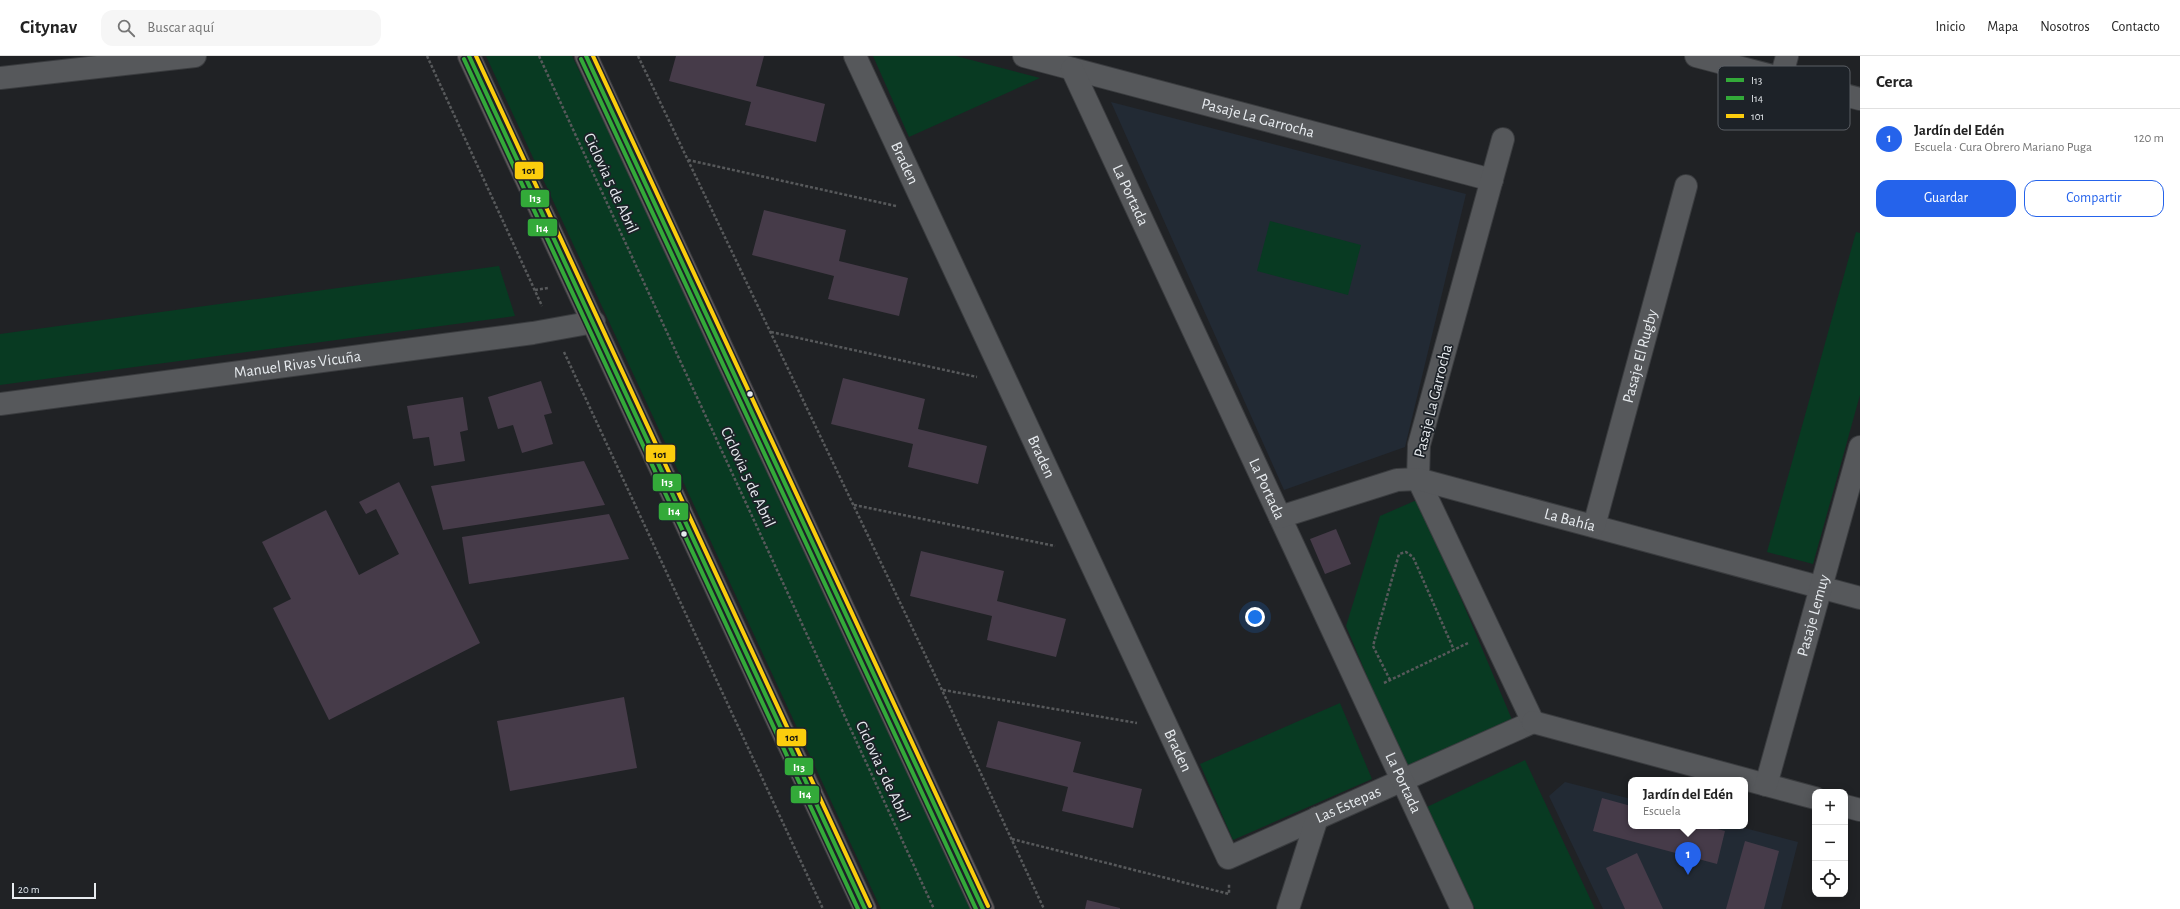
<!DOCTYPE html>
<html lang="es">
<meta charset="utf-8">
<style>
:root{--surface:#fff;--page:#f6f6f6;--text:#222;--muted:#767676;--line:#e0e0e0;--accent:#2563eb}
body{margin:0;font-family:"Alegreya Sans",sans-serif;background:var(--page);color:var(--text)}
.controls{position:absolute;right:12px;bottom:12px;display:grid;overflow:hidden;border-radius:8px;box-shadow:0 2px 10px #0003}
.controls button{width:36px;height:36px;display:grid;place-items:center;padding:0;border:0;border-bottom:1px solid var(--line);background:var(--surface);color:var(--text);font:20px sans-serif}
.scale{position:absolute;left:12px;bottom:10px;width:84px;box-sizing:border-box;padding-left:4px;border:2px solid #e7ebef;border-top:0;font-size:11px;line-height:14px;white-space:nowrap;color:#e7ebef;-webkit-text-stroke:3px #1d2228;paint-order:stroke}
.you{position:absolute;left:1255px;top:561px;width:14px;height:14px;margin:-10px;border:3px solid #fff;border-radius:50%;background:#1a73e8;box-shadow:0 0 0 6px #1a73e833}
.badge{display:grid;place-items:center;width:26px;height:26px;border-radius:50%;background:var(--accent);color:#fff;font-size:13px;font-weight:700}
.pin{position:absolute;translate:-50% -33px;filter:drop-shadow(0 1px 2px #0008)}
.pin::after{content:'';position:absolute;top:21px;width:14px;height:12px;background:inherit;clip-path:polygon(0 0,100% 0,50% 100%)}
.popup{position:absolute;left:1628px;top:721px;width:120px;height:52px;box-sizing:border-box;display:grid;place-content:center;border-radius:8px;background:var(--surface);filter:drop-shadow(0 1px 3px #0005);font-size:13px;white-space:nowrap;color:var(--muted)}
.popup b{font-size:15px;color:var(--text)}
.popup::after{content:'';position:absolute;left:50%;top:100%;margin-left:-8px;border:8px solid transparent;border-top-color:var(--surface)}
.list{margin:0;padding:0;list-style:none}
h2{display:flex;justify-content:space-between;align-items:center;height:52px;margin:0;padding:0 16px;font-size:17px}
h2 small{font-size:13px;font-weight:400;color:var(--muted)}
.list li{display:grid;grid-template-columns:26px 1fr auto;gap:12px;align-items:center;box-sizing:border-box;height:60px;padding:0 16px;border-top:1px solid var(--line)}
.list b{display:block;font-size:15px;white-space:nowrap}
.list p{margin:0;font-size:13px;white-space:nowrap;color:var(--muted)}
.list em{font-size:13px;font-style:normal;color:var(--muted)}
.actions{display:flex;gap:8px;padding:12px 16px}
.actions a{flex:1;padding:9px 0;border:1px solid var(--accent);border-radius:12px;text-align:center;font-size:14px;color:var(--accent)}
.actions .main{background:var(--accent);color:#fff}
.icon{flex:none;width:22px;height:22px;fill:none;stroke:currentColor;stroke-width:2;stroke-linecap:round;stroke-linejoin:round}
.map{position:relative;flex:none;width:1860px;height:853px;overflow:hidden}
header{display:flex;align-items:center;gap:24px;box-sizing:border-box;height:56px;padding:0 20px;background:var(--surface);border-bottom:1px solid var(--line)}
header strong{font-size:19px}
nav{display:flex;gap:22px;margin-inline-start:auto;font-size:14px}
.search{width:280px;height:36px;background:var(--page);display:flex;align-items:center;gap:10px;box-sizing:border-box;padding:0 14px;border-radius:12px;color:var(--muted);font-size:15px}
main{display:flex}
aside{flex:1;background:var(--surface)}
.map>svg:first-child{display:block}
.built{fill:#222a34}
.green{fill:#083a22}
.building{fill:#463b49}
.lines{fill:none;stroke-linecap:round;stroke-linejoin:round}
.minor-casing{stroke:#3a3c3f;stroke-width:24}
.major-casing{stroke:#3a3c3f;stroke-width:24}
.path{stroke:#57595b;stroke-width:2.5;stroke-dasharray:3 2;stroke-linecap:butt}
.minor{stroke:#56585b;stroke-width:22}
.major{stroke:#5f585b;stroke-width:22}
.bus-1-casing{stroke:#1d2228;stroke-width:7}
.bus-2-casing{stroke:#1d2228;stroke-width:7}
.bus-3-casing{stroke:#1d2228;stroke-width:7}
.bus-1{stroke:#33aa39;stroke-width:4}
.bus-2{stroke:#33aa39;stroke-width:4}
.bus-3{stroke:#fccd0d;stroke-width:4}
.bus-dot{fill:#e7ebef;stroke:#1d2228;stroke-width:1.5}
.labels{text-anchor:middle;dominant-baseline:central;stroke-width:3.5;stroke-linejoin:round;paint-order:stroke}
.street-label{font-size:16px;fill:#e7ebef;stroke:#1d2228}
.key{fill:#1d2228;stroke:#5a5e64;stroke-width:1}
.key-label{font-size:11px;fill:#e7ebef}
.line-badge{stroke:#1d2228;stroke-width:1.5}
.badge-label{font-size:11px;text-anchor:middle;font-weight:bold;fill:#fff}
.pale-badge-label{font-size:11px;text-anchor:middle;font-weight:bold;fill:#111}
</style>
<header>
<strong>Citynav</strong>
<div class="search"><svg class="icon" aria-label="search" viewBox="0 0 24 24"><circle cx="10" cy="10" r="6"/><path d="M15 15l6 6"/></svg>Buscar aquí</div>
<nav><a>Inicio</a><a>Mapa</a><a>Nosotros</a><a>Contacto</a></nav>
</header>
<main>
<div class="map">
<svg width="1860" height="853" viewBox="0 0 1860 853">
<rect width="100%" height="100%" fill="#202225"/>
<g class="built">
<polygon points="1111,46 1466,138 1405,391 1284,434"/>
<polygon points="1565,726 1631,743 1631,770 1737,770 1798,786 1781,853 1603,853 1549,740"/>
</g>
<g class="green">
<polygon points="486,0 572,0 814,494 974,853 881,853"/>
<polygon points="873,0 956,0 1040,22 909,81"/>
<polygon points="1270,165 1361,189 1348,239 1257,215"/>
<polygon points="1856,176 1860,177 1860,339 1813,508 1767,496"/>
<polygon points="499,210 515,260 0,329 0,278"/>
<polygon points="1419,443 1513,666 1405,711 1346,570 1380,460"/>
<polygon points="1340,647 1372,723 1233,784 1200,708"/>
<polygon points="1525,704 1595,853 1475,853 1427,751"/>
</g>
<g class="building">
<polygon points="676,0 764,0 756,30 825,48 816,86 745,69 751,46 669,25"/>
<polygon points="764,154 846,174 839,205 908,222 899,260 828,243 834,220 752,199"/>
<polygon points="843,322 925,343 918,373 987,390 978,428 908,411 913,388 831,368"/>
<polygon points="541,325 552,357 544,359 553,388 522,397 513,369 498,373 488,341"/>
<polygon points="463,341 468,374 460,376 465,405 434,410 429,381 413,383 407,350"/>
<polygon points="584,405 605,449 443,474 431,430"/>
<polygon points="399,426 480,587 329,664 273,552 291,543 262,486 326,454 359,519 399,498 376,453 366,458 359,446"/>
<polygon points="609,458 629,503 469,528 462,481"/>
<polygon points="1336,473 1351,508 1325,518 1310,483"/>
<polygon points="921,495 1004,515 997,545 1066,563 1056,601 987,584 992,560 910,540"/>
<polygon points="624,641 637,712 510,735 497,665"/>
<polygon points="998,665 1081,686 1073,716 1142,733 1133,772 1062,755 1068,731 986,711"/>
<polygon points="1602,742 1631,750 1631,770 1706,770 1725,775 1717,808 1593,775"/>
<polygon points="1745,785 1779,795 1764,853 1726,853"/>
<polygon points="1637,797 1663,853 1625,853 1606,812"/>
<polygon points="1087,844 1120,852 1120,853 1085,853"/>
</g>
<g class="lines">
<g class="minor-casing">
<g id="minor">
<path id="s1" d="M855 0 1228 802 1533 666"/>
<path id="s2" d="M1024 0 1492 124"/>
<polyline points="1696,0 1860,43"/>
<path id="s3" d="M1072 13 1462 853"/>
<polyline points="0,22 195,0"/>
<polyline points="1781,22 1787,0"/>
<polyline points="1503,83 1419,389 1418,423 1533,666"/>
<path id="s4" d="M0 348 533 277 594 266"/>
<path id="s5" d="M1280 461 1397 424 1418 423 1860 542"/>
<path id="s6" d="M1594 470 1686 130"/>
<polyline points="1533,666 1815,742"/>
<path id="s7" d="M1766 729 1860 391"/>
<polyline points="1845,750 1860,754"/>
<polyline points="1288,853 1317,762"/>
</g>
</g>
<g class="major-casing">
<g id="major">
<polyline points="469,0 865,853"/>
<polyline points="586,0 983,853"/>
</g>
</g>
<g class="path">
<polyline points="427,0 542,250"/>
<polyline points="539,0 934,853"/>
<polyline points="638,0 942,634 1044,853"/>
<polyline points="688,104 896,150"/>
<polyline points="535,234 548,232"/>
<polyline points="771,276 977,321"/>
<polyline points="564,296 823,853"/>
<polyline points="854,449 1055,490"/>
<polyline points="1390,624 1373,590 1399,498 1406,496 1413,501 1454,594"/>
<polyline points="1384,627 1468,587"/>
<polyline points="943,634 1137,667"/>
<polyline points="1012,783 1229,838 1229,827"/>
</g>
<use href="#minor" class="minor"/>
<use href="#major" class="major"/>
<g class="bus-1-casing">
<g id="bus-1">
<polyline points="469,0 865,853"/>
<polyline points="586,0 983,853"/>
</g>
</g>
<g class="bus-2-casing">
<g id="bus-2">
<polyline points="464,3 858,853"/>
<polyline points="581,3 976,853"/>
</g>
</g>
<g class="bus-3-casing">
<g id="bus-3">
<polyline points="476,0 870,850"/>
<polyline points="593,0 988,850"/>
</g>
</g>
<use href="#bus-1" class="bus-1"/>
<use href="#bus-2" class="bus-2"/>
<use href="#bus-3" class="bus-3"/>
</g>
<g class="bus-dot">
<circle cx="750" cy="338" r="3.5"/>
<circle cx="684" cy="478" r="3.5"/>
</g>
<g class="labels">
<g class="street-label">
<text stroke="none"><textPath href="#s2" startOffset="242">Pasaje La Garrocha</textPath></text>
<text stroke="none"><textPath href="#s1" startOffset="118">Braden</textPath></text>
<text transform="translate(611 127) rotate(65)">Ciclovia 5 de Abril</text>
<text stroke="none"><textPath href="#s3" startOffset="139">La Portada</textPath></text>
<text stroke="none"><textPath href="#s6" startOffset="176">Pasaje El Rugby</textPath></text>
<text stroke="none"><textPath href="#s4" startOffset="300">Manuel Rivas Vicuña</textPath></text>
<text transform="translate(1433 345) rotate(-76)">Pasaje La Garrocha</text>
<text stroke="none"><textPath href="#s1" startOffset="442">Braden</textPath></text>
<text transform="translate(748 421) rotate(65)">Ciclovia 5 de Abril</text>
<text stroke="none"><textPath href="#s3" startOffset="463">La Portada</textPath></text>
<text stroke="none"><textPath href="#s5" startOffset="301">La Bahía</textPath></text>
<text stroke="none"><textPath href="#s7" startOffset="176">Pasaje Lemuy</textPath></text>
<text stroke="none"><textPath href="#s1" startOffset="766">Braden</textPath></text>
<text transform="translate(883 715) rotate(65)">Ciclovia 5 de Abril</text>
<text stroke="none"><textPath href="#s3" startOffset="787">La Portada</textPath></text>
<text stroke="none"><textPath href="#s1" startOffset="1016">Las Estepas</textPath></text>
</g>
</g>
<rect x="1718" y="10" width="132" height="64" rx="6" class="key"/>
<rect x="1726" y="22" width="18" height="4" fill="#33aa39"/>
<rect x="1726" y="40" width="18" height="4" fill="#33aa39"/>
<rect x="1726" y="58" width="18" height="4" fill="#fccd0d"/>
<g class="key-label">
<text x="1751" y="28">I13</text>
<text x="1751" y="46">I14</text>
<text x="1751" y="64">101</text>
</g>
<g class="line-badge">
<rect x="514" y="105" width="30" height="19" rx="4" fill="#fccd0d"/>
<rect x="520" y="133" width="30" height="19" rx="4" fill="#33aa39"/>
<rect x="527" y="162" width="31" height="19" rx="4" fill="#33aa39"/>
<rect x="645" y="388" width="31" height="19" rx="4" fill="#fccd0d"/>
<rect x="652" y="417" width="30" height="19" rx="4" fill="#33aa39"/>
<rect x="658" y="446" width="31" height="19" rx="4" fill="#33aa39"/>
<rect x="776" y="672" width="31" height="19" rx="4" fill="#fccd0d"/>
<rect x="784" y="701" width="30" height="19" rx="4" fill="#33aa39"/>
<rect x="790" y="729" width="30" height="19" rx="4" fill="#33aa39"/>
</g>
<g class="badge-label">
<text x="535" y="146">I13</text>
<text x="542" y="176">I14</text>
<text x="667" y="430">I13</text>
<text x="674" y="459">I14</text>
<text x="799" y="715">I13</text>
<text x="805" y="742">I14</text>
</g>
<g class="pale-badge-label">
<text x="529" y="118">101</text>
<text x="660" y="402">101</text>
<text x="792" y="685">101</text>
</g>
</svg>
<div class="controls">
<button>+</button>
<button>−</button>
<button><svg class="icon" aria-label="locate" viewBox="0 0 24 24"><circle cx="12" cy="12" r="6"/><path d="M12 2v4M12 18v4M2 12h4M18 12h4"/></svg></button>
</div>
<div class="scale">20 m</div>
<div class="you"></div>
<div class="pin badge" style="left:1688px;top:819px">1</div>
<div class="popup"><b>Jardín del Edén</b>Escuela</div>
</div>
<aside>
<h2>Cerca<small></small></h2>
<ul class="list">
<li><span class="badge">1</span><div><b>Jardín del Edén</b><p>Escuela · Cura Obrero Mariano Puga</p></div><em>120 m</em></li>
</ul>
<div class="actions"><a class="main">Guardar</a><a>Compartir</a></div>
</aside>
</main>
